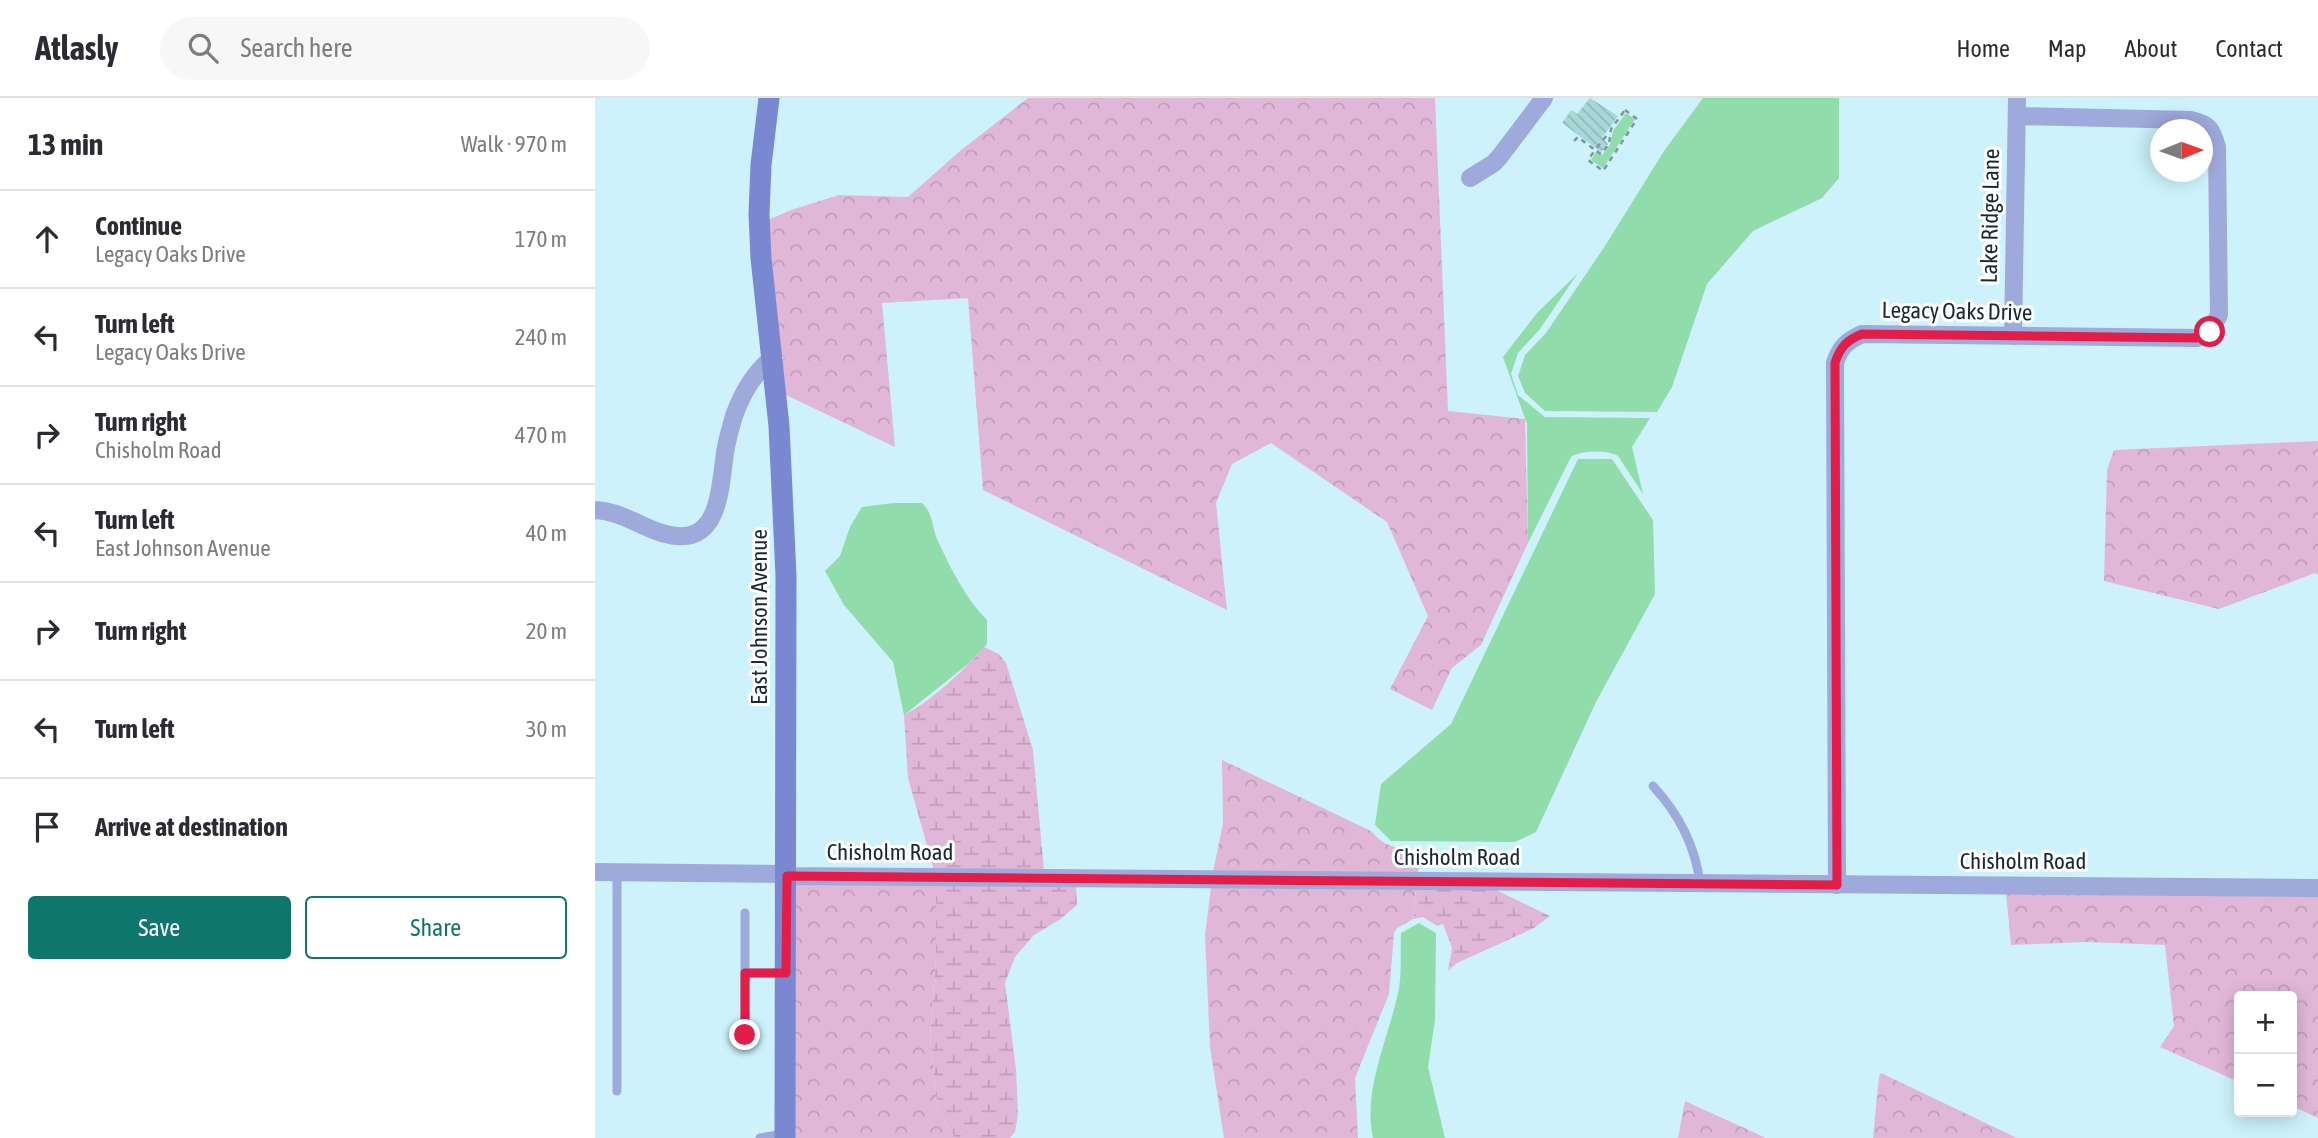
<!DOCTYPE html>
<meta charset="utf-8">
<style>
:root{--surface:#fff;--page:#f7f7f7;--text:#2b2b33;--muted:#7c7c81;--line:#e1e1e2;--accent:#0f766e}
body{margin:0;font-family:"Asap Condensed",sans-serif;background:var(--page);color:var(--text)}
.controls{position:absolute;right:21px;bottom:21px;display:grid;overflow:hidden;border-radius:7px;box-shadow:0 4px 18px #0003}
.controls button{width:63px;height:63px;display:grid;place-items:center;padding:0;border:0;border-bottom:2px solid var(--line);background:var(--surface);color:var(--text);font:35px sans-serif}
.compass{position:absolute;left:1555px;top:21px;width:63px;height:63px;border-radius:50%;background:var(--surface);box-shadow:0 4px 18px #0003;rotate:89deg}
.stop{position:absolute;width:21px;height:21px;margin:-16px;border:5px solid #e11d48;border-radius:50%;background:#fff}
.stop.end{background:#e11d48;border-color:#fff;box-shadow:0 2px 7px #0008}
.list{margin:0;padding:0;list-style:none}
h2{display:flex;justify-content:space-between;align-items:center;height:91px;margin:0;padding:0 28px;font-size:30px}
h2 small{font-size:23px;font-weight:400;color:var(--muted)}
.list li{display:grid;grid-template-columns:46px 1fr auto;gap:21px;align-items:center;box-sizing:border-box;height:98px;padding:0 28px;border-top:2px solid var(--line)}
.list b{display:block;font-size:26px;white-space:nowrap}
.list p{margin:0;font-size:23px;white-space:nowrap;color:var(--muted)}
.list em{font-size:23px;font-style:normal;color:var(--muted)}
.actions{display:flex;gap:14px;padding:21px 28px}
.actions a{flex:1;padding:16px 0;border:2px solid var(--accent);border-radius:7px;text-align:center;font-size:24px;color:var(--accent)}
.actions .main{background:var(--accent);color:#fff}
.icon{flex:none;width:38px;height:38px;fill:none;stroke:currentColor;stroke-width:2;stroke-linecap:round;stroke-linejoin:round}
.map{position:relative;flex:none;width:1723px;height:1040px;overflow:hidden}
header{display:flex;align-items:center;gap:42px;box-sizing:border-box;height:98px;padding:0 35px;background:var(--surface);border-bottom:2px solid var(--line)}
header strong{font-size:33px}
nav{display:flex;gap:38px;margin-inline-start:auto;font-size:24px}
.search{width:490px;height:63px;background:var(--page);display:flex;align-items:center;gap:18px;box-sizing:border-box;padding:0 24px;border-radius:38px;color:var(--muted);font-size:26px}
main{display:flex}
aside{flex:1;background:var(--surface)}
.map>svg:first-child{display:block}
.forest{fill:url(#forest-crowns)}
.wetland{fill:url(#wetland-marsh)}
.water{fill:#90ddab}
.building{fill:url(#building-back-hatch)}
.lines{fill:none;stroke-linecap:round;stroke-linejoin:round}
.path{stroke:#7b989f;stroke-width:2.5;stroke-dasharray:5 5;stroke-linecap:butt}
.lane{stroke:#9ea9dc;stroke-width:9}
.street{stroke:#9ea9dc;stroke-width:18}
.secondary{stroke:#7a88d2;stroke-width:21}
.route{stroke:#e11d48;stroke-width:9}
.labels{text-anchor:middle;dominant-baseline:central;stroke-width:6;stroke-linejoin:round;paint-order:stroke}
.street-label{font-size:23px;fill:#182a2f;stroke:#fff}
</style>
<header>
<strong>Atlasly</strong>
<div class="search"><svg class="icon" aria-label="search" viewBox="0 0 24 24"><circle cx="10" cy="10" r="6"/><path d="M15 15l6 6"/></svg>Search here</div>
<nav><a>Home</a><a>Map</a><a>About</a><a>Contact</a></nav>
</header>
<main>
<aside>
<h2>13 min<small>Walk · 970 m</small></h2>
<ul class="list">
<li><svg class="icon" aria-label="ahead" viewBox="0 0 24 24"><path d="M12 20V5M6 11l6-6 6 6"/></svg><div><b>Continue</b><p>Legacy Oaks Drive</p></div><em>170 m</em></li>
<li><svg class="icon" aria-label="left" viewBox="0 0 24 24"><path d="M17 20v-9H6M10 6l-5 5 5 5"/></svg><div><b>Turn left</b><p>Legacy Oaks Drive</p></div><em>240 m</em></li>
<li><svg class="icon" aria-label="right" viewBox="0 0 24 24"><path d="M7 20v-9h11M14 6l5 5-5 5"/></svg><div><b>Turn right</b><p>Chisholm Road</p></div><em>470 m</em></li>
<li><svg class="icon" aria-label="left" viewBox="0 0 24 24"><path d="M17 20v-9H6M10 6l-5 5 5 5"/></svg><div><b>Turn left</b><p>East Johnson Avenue</p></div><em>40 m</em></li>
<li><svg class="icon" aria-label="right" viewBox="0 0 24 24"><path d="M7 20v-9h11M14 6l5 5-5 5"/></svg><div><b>Turn right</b></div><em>20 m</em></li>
<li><svg class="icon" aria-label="left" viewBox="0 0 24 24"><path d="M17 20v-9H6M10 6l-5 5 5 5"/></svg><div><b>Turn left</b></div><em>30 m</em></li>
<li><svg class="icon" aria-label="arrive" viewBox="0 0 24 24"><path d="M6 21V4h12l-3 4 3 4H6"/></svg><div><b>Arrive at destination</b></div></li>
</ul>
<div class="actions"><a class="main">Save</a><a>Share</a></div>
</aside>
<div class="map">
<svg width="1723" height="1040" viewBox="0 0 1723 1040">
<defs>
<pattern id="forest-crowns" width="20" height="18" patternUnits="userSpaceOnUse" patternTransform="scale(1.75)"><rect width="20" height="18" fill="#e1b7d7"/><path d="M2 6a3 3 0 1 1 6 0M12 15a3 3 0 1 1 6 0" fill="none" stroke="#c09eb9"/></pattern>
<pattern id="wetland-marsh" width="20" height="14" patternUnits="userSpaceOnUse" patternTransform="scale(1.75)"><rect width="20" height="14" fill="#e1b7d7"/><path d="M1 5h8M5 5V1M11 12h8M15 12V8" fill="none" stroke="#c09eb9"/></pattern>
<pattern id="building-back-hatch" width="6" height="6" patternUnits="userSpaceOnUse" patternTransform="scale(1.75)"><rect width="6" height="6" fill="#a7d8d7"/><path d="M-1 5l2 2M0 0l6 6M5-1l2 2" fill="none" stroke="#8fbab9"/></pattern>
</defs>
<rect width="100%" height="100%" fill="#cdf2fb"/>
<g class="forest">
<polygon points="433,0 840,0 853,313 930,321 933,445 886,547 857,570 837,612 795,591 833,518 792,424 676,345 637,366 621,405 632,512 388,392 373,200 287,205 300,349 189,296 186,263 189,260 185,257 173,122 196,112 244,97 313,99 365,53"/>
<polygon points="1723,343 1723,477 1720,475 1624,511 1509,483 1512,372 1519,352"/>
<path d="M627 662 776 733C794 754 803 746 825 756L823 776 618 774 628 725Z"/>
<polygon points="200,786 341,787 341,858 335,941 343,1013 360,1040 199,1040"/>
<polygon points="616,789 821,791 818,821 802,830 799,835 794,896 760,980 763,1040 629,1040 615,949 610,837"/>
<polygon points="1411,795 1723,798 1723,1020 1697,1008 1697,898 1644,898 1644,984 1565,949 1579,928 1570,847 1491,844 1416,847"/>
<polygon points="1286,975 1422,1040 1278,1040 1284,978"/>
<polygon points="1090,1003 1171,1040 1083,1040"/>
</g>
<g class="wetland">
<path d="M389 549 404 556 411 565 438 652 449 773 339 772 313 680 309 617C339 601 367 574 389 549Z"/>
<polygon points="341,787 481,788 482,807 464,822 439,837 420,859 410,885 421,971 423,1017 420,1034 415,1040 360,1040 343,1013 335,941 341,858"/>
<polygon points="821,791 899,791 955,818 939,830 862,865 853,873 857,850 848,826 842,828 828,819 818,821"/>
</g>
<g class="water">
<polygon points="1108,0 1244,0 1244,80 1227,100 1158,133 1112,186 1077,289 1062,314 950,313 930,295 923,278 930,257 951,235 1010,148 1069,53"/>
<polygon points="1031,15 1040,21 1008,70 996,62 1001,54 1007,57 1015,47 1018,33"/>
<path d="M983 175 945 231 923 255 916 276 923 297 950 319 1055 320 1037 349 1048 396 1023 358C1012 352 987 352 976 359L933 445 932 326 908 259 942 215Z"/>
<polygon points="983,361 1017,361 1058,422 1060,496 1001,604 941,734 920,744 796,743 780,727 786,686 856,626"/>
<path d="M298 405H327C339 417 336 426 342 441 355 469 370 500 392 522V546L373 566 309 617 298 564 249 507 230 473 245 458 255 429 267 409Z"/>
<path d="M824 825 841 835 840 922 833 969 850 1040H778C767 990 795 938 804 890 807 872 805 853 806 835Z"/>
</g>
<polygon class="building" points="995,0 1023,18 1007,40 1013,46 1006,54 967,25 976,12 982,16"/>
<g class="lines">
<g class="path">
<polygon points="1030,12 1042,21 1008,73 993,62 1000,52 1006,56 1014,46 1016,31"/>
<polyline points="979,43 983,39 1000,52 1012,37"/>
</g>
<g class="lane">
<path d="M1058 688C1084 716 1100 747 1105 785"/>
<polyline points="22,774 22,993"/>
<polyline points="150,875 189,875"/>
<polyline points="150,937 150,815"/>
<polyline points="165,1040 189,1036"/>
</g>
<g class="street">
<polyline points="875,80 899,65 906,57 949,0"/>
<polyline points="1418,238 1422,0"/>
<path d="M0 412C30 413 54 436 82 438 128 442 125 380 131 349 133 339 136 328 139 318 147 295 158 276 177 260"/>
<polyline points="0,774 185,776 192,778 1723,790"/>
<path d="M1242 787 1240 265C1245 249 1252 243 1267 236L1602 240 1614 234 1624 217 1622 49C1617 32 1615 26 1596 22L1422 18"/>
</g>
<polyline class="secondary" points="174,0 166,67 164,116 166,160 184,328 191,478 190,1040"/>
</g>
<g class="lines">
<path class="route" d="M150 937V875H191L192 778 1242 787 1240 265C1245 249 1252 242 1267 236L1602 240 1615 234"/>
</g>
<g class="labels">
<g class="street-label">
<text transform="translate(1395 118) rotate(-89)">Lake Ridge Lane</text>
<text transform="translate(1362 213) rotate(1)">Legacy Oaks Drive</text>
<text transform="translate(164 519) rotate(-90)">East Johnson Avenue</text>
<text x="295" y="754">Chisholm Road</text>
<text x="862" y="759">Chisholm Road</text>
<text x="1428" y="763">Chisholm Road</text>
</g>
</g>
</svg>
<div class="controls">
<button>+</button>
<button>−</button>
</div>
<svg class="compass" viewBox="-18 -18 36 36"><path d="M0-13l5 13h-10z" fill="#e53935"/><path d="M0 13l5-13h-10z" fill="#7c7c81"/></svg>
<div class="stop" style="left:1615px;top:234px"></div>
<div class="stop end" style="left:150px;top:937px"></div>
</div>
</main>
